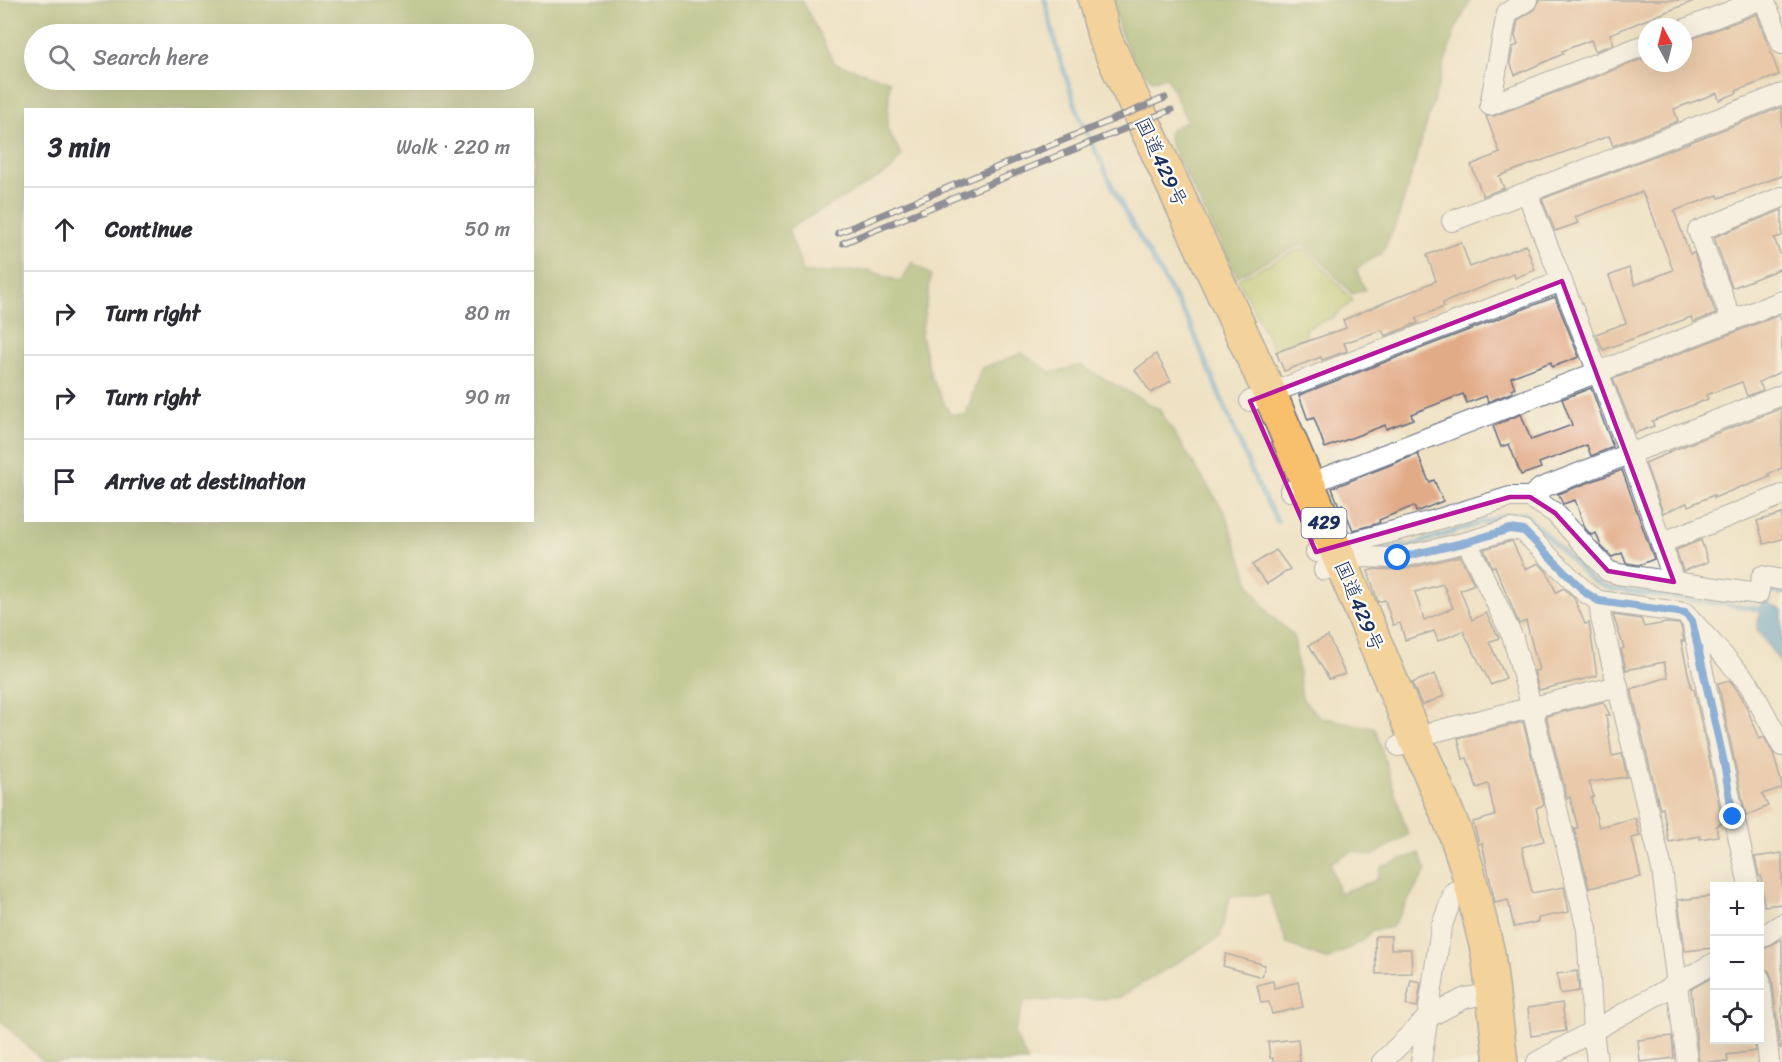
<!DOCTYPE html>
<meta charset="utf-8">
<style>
:root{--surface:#fff;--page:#f2f2f3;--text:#2b2b33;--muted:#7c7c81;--line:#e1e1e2}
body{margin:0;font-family:Sriracha,"Klee One",sans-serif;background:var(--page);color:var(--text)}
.controls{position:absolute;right:18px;bottom:18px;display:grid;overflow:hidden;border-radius:0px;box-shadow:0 6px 24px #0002}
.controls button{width:54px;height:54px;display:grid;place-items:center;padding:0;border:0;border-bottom:2px solid var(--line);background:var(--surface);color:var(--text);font:30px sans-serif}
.compass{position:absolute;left:1638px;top:18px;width:54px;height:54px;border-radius:50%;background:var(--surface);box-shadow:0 6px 24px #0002;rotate:353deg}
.stop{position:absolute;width:18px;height:18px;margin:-14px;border:4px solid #1a73e8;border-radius:50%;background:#fff}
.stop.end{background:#1a73e8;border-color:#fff;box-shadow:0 2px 6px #0008}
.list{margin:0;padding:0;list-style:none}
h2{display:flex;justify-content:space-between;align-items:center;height:78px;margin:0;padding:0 24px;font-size:26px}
h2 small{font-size:20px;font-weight:400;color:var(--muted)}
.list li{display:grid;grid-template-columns:39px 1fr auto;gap:18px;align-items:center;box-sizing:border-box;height:84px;padding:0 24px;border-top:2px solid var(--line)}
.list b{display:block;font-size:22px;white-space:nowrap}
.list em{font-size:20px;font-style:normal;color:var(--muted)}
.icon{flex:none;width:33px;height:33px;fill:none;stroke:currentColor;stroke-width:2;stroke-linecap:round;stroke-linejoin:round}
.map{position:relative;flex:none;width:1782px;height:1062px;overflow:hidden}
.search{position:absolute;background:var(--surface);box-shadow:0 6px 24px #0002;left:24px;top:24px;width:510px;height:66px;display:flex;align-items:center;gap:15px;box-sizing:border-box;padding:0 21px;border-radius:33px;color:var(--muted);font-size:22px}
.panel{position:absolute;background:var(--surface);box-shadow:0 6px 24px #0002;left:24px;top:108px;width:510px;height:414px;border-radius:0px}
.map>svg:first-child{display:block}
.green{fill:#b4c86c;stroke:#687c65;stroke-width:1.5}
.forest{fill:#8fac60;stroke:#556e5f;stroke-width:1.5;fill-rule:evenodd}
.water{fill:#5fa4d4;stroke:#3d6a99;stroke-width:1.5}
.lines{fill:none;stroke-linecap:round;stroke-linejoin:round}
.stream{stroke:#5fa4d4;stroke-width:5}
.building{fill:#e2ab88;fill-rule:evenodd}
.street-casing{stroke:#656e82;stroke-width:22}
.highway-casing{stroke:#656e82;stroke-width:36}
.street{stroke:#fff;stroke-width:20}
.highway{stroke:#f8bf6c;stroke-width:33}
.rail-casing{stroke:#1b2f5e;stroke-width:7}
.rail{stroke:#fdfcf7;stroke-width:4.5;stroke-dasharray:14;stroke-linecap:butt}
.route{stroke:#1a73e8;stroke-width:8}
.marked{fill:none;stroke:#b5179e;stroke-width:4.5;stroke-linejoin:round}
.labels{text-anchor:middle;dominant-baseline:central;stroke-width:4.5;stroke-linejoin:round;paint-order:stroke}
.shield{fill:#fdfcf7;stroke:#5f6c8c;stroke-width:1.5}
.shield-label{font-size:18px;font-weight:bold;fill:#1b2f5e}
.street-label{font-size:20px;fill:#1b2f5e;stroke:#fdfcf7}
</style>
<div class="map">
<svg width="1782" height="1062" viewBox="0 0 1782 1062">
<rect width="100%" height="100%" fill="#fdfcf7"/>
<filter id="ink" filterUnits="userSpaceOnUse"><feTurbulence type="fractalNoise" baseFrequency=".0167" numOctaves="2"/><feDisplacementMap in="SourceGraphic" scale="12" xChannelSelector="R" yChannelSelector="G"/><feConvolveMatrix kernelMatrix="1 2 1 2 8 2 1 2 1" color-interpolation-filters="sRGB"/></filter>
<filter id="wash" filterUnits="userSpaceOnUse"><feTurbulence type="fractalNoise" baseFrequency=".008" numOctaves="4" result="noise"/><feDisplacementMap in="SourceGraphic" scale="24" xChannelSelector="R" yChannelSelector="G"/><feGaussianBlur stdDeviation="1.35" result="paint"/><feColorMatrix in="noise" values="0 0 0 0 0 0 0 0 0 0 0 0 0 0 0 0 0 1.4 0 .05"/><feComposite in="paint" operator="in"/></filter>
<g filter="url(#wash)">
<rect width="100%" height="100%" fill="#efe2c4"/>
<polygon class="green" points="1297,250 1307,250 1353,301 1333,317 1305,329 1306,337 1274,350 1238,279"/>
<g class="forest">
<path d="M0 0H802L834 63 890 81 887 129 902 156 890 171 788 229 804 273 868 270 901 282 912 262 931 275 921 335 931 377 950 414 966 415 981 368 1022 353 1052 373 1080 365 1159 409 1225 513 1250 584 1269 614 1294 636 1302 698 1319 717 1375 728 1408 835 1372 856 1353 851 1330 863 1339 893 1377 880 1381 867 1419 853 1426 871 1392 927 1372 931 1359 943 1327 960 1287 944 1269 894 1230 897 1220 937 1118 998 1024 1001 1014 1033 1028 1062H44L0 1020ZM34 34H524V80H34ZM26 110H532V520H26Z"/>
<polygon points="1113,0 1471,0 1455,30 1397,222 1382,253 1356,269 1365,290 1352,294 1308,247 1297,246 1237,276 1169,141 1170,130 1187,121 1167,77 1152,80 1135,64 1120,32"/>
</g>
<polygon class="water" points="1762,602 1782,610 1782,665 1757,629"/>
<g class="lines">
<g class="stream">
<polyline points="1045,0 1057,50 1081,121 1125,212 1190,324 1257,484 1277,521"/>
<polyline points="1370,547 1410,546 1505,515 1525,514 1593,582 1612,589 1766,610"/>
<polyline points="1767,609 1770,592 1782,593"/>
</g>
</g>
<g id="blocks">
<g class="building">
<polygon points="1539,0 1694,0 1694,1 1610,34 1614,44 1595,51 1591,40 1562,51 1563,54 1515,75 1510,62 1513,47 1518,45 1515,36 1518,20 1534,10"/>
<polygon points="1757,14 1779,75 1736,91 1737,93 1719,100 1717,93 1674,109 1678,121 1613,146 1609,136 1499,176 1504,188 1483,196 1471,165 1500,153 1486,116 1494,116 1647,57 1647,63 1683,63 1683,42"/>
<polygon points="1782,107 1782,176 1719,198 1718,195 1674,211 1690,254 1694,253 1716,314 1693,322 1691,317 1603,350 1596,334 1626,323 1609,276 1629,268 1635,285 1673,270 1653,216 1642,192 1575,217 1578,223 1555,231 1542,199"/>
<polygon points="1782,210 1782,236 1774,238 1782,259 1782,268 1732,288 1714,237"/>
<polygon points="1461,242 1470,267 1526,245 1535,270 1515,278 1514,274 1443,303 1444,307 1416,318 1418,323 1385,336 1382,330 1344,343 1347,351 1322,360 1321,357 1284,371 1276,352 1346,328 1343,320 1436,281 1427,255"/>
<polygon points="1555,297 1579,357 1552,367 1551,362 1511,377 1515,388 1512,389 1513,392 1488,402 1486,396 1467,403 1463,394 1411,414 1413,419 1386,429 1385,425 1325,448 1314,418 1308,420 1299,395"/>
<polygon points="1779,315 1782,322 1782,371 1759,382 1763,390 1747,396 1742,382 1706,395 1708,399 1652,421 1654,426 1635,433 1613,379"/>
<polygon points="1156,354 1171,381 1151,393 1135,370"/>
<polygon points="1591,388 1613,447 1591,456 1587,445 1539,463 1541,468 1521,475 1509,444 1501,447 1493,426 1521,414 1531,440 1572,425 1562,399"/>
<polygon points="1782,408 1782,468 1768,474 1770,477 1744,487 1743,486 1714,498 1714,495 1688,506 1687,503 1663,513 1645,463 1669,453 1668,452"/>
<polygon points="1418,454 1429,482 1434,480 1443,501 1416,512 1414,506 1379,520 1380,522 1376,524 1353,530 1342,504 1339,506 1332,488"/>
<polygon points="1622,470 1654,559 1639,565 1626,563 1622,553 1612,557 1601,546 1596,533 1591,535 1585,528 1575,500 1563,504 1558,494"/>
<polygon points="1782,514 1782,539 1764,544 1757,521"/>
<polygon points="1701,540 1708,562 1683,571 1676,550"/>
<polygon points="1512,541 1525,569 1539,563 1547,572 1556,592 1564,588 1574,598 1585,624 1589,623 1597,676 1539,690 1534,671 1539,670 1526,621 1519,624 1495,566 1492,567 1484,549"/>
<polygon points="1276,550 1290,569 1267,584 1252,565"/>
<path d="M1460 556 1474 584 1460 590 1472 620 1486 613 1499 638 1489 642 1506 678 1491 685 1463 631 1438 641 1434 631 1405 640 1400 623 1393 625 1385 600 1378 602 1368 571 1375 569 1401 570ZM1443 584 1453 608 1424 620 1415 592Z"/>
<polygon points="1613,615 1641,619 1644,627 1666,623 1679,624 1681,626 1684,641 1681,641 1691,686 1692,689 1694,689 1723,822 1716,826 1718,836 1700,839 1700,836 1669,842 1663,808 1660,809 1631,689 1668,677 1664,662 1626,670 1621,649 1624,648"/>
<polygon points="1328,636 1345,674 1329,679 1309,645"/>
<polygon points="1435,674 1444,696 1422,705 1412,683"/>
<polygon points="1730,680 1742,697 1760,739 1764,737 1773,753 1782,785 1782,788 1762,794 1768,806 1746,816 1718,683"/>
<polygon points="1603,702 1610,715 1606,715 1612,756 1622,754 1627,777 1589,782 1594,797 1591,798 1599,827 1635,818 1640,836 1632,838 1641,877 1589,888 1574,828 1578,828 1570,797 1567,798 1546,716"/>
<polygon points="1523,722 1544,805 1536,808 1544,841 1522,847 1529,880 1532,893 1564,887 1569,912 1538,918 1538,922 1514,927 1508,900 1495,903 1482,843 1479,844 1473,822 1495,816 1488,784 1477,788 1467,758 1463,759 1458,738"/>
<polygon points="1782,853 1782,904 1764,906 1761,876 1759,876 1755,857"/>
<polygon points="1714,896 1714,908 1711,909 1714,948 1685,951 1678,900"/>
<polygon points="1375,936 1391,936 1391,949 1411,949 1412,973 1376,974"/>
<polygon points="1779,940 1782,940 1782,1048 1780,1048 1772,978 1769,971 1760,967 1764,966 1762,950"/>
<polygon points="1226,954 1265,965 1262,977 1223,966"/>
<polygon points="1577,971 1579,991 1560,994 1557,974"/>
<polygon points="1709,979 1714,979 1714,1040 1754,1040 1756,1051 1727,1055 1728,1062 1699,1062 1691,989"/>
<polygon points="1411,980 1421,982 1417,1007 1406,1005"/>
<polygon points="1273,981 1274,988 1298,982 1303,1007 1272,1014 1269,1002 1261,1003 1257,985"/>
<polygon points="1562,1003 1566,1031 1531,1036 1528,1008"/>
<polygon points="1672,1036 1674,1058 1640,1062 1638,1040"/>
<polygon points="1298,1039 1300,1062 1273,1062 1273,1058 1270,1058 1268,1042"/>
</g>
</g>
</g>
<g filter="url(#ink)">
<use href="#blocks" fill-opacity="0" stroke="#656e82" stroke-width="1.5"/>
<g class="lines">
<g class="street-casing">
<g id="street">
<polyline points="1764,0 1782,44"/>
<polyline points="1683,30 1759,0"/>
<polyline points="1490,105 1647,44"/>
<polyline points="1490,105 1507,13 1527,0"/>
<path d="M1527 193C1577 322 1632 450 1674 582"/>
<polyline points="1452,221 1782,94"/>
<polyline points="1732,321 1698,231 1782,197"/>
<polyline points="1250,401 1562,281"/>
<polyline points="1290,491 1782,301"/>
<polyline points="1530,497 1541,488 1782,395"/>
<polyline points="1467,542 1513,638 1532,709 1587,929 1593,1031 1597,1062"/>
<polyline points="1661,543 1782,495"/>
<polyline points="1316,552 1432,521 1510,497 1530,497 1555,513 1608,571 1618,574 1758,594 1762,576 1782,580"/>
<polyline points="1324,570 1360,557 1398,558 1467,542 1510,529 1523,531 1586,593 1599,601 1685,613 1749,684 1782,746"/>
<polyline points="1599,601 1601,618 1662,869 1687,1062"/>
<polyline points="1692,621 1749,886"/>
<polyline points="1399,746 1437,731 1618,686"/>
<polyline points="1760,938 1782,924"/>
<polyline points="1760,979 1769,1062"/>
<polyline points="1382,1062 1427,1018 1465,998 1493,993"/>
<polyline points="1421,1062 1441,928 1454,892"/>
<polyline points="1537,1062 1714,963"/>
</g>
</g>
<g class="highway-casing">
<polyline id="highway" points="1095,0 1105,39 1270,394 1455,832 1467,868 1488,953 1501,1062"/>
</g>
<use href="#street" class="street"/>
<use href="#highway" class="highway"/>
<g class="rail-casing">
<g id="rail">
<polyline points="838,233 1165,98"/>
<polyline points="843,243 1171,110"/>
</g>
</g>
<use href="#rail" class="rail"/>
</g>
</g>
<g class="lines" filter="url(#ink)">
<polyline class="route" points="1398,558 1467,542 1510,529 1524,531 1586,593 1599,601 1685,613 1692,621 1724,763 1733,817"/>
</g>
<path d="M0 0H1782V1062H0ZM1562 281 1674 582 1608 571 1555 513 1530 497H1510L1316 552 1250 401Z" fill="#efe2c4" fill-opacity=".55" fill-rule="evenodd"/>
<path class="marked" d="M1562 281 1674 582 1608 571 1555 513 1530 497H1510L1316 552 1250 401Z"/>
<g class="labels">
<rect class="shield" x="1301.5" y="508" width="45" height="30" rx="4.5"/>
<g class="shield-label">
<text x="1324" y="523">429</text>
</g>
<g class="street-label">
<text transform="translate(1161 162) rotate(65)">国道429号</text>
<text transform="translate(1359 606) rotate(67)">国道429号</text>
</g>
</g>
</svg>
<div class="controls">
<button>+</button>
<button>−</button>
<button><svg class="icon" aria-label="locate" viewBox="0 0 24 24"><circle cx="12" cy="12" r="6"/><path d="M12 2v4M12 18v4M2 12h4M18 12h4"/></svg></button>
</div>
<svg class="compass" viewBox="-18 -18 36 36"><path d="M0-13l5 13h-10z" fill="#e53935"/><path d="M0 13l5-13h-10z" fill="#7c7c81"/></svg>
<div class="stop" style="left:1398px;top:558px"></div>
<div class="stop end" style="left:1733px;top:817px"></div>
<div class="search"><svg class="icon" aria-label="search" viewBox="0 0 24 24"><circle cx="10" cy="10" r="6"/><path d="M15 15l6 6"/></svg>Search here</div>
<section class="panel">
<h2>3 min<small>Walk · 220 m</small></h2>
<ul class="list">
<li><svg class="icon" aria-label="ahead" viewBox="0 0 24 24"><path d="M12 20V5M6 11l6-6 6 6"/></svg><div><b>Continue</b></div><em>50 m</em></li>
<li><svg class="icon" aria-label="right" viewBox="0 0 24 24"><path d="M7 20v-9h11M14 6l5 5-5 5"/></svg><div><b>Turn right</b></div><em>80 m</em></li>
<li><svg class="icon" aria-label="right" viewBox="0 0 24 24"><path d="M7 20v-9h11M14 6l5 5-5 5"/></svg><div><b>Turn right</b></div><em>90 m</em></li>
<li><svg class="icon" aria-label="arrive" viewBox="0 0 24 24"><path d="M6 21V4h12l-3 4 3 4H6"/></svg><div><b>Arrive at destination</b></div></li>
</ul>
</section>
</div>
